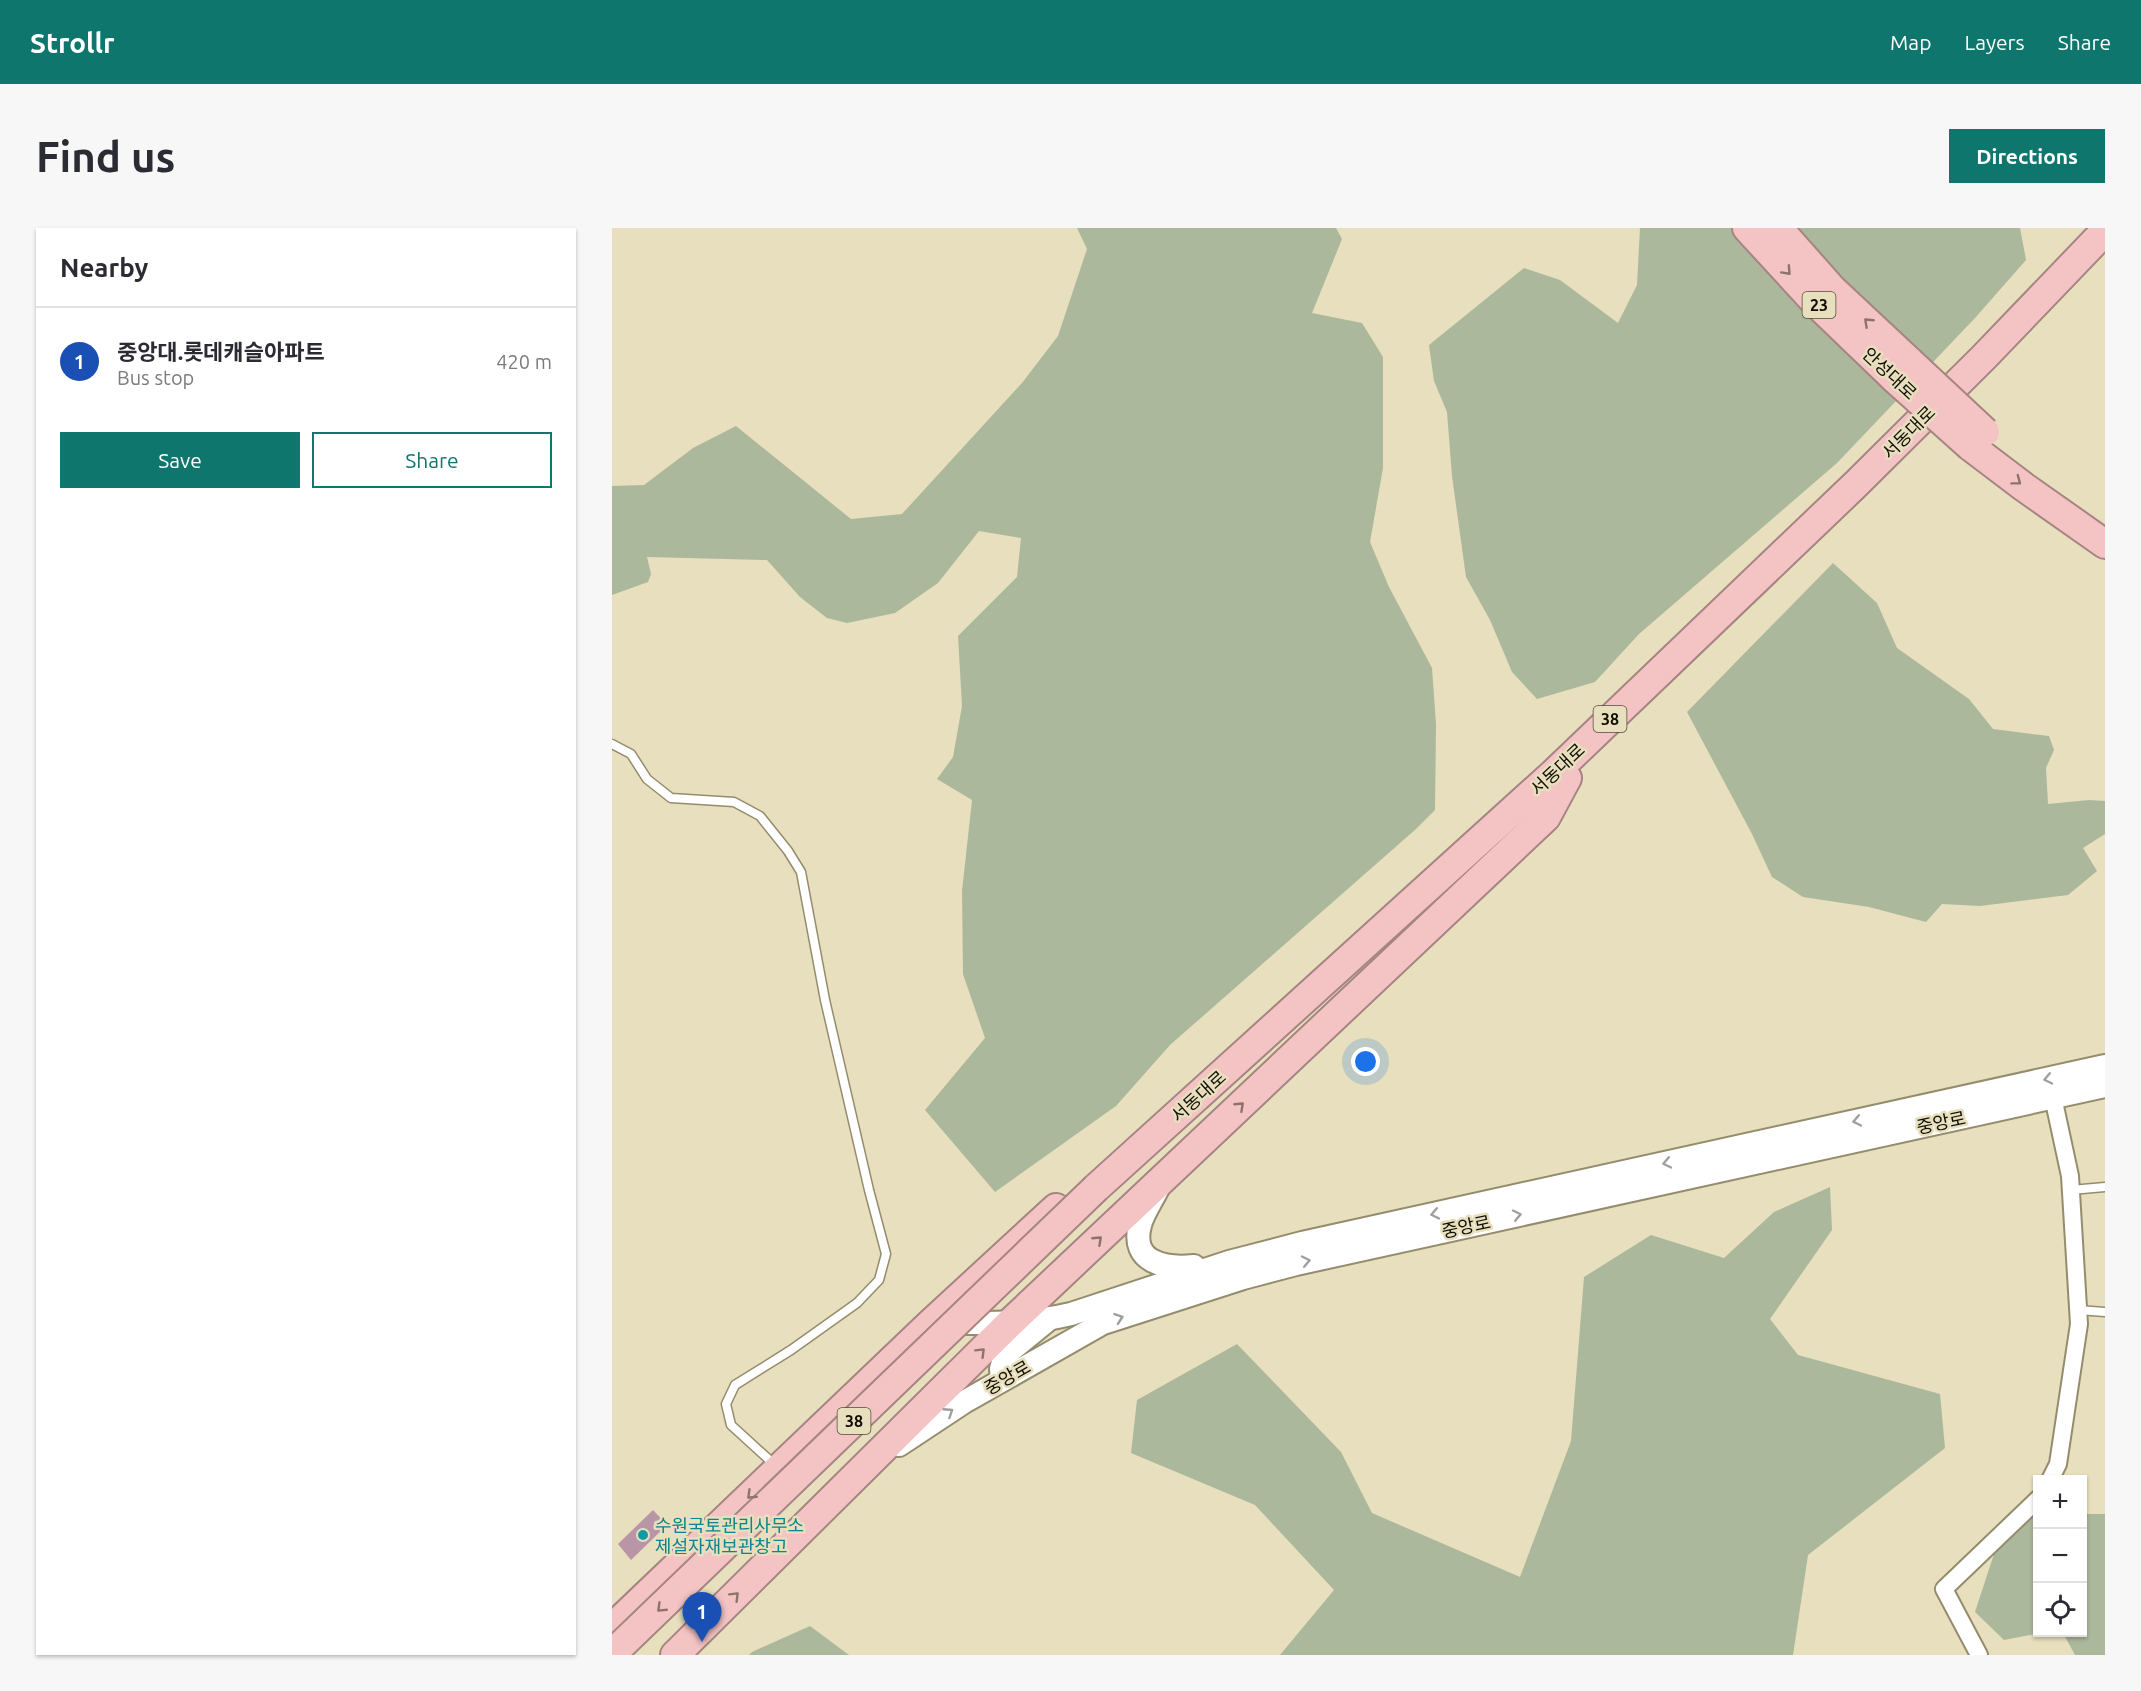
<!DOCTYPE html>
<meta charset="utf-8">
<style>
:root{--surface:#fff;--page:#f7f7f7;--text:#2b2b33;--muted:#7c7c81;--line:#e1e1e2;--accent:#0f766e}
body{margin:0;font-family:Ubuntu,"Noto Sans KR",sans-serif;background:var(--page);color:var(--text)}
.controls{position:absolute;right:18px;bottom:18px;display:grid;overflow:hidden;border-radius:0px;box-shadow:0 2px 4px #0004}
.controls button{width:54px;height:54px;display:grid;place-items:center;padding:0;border:0;border-bottom:2px solid var(--line);background:var(--surface);color:var(--text);font:30px sans-serif}
.you{position:absolute;left:754px;top:834px;width:21px;height:21px;margin:-15px;border:4px solid #fff;border-radius:50%;background:#1a73e8;box-shadow:0 0 0 9px #1a73e833}
.badge{display:grid;place-items:center;width:39px;height:39px;border-radius:50%;background:var(--accent);color:#fff;font-size:20px;font-weight:700}
.pin{position:absolute;translate:-50% -50px;filter:drop-shadow(0 2px 3px #0008)}
.pin::after{content:'';position:absolute;top:32px;width:21px;height:18px;background:inherit;clip-path:polygon(0 0,100% 0,50% 100%)}
.list{margin:0;padding:0;list-style:none}
h2{display:flex;justify-content:space-between;align-items:center;height:78px;margin:0;padding:0 24px;font-size:26px}
h2 small{font-size:20px;font-weight:400;color:var(--muted)}
.list li{display:grid;grid-template-columns:39px 1fr auto;gap:18px;align-items:center;box-sizing:border-box;height:108px;padding:0 24px;border-top:2px solid var(--line)}
.list b{display:block;font-size:22px;white-space:nowrap}
.list p{margin:0;font-size:20px;white-space:nowrap;color:var(--muted)}
.list em{font-size:20px;font-style:normal;color:var(--muted)}
.actions{display:flex;gap:12px;padding:18px 24px}
.actions a{flex:1;padding:14px 0;border:2px solid var(--accent);border-radius:0px;text-align:center;font-size:21px;color:var(--accent)}
.actions .main{background:var(--accent);color:#fff}
.icon{flex:none;width:33px;height:33px;fill:none;stroke:currentColor;stroke-width:2;stroke-linecap:round;stroke-linejoin:round}
.map{position:relative;flex:none;width:1493px;height:1427px;overflow:hidden;border-radius:0px}
header{display:flex;align-items:center;gap:36px;box-sizing:border-box;height:84px;padding:0 30px;background:var(--accent);color:#fff}
header strong{font-size:28px}
nav{display:flex;gap:33px;margin-inline-start:auto;font-size:21px}
.intro{display:flex;align-items:center;justify-content:space-between;box-sizing:border-box;height:144px;padding:0 36px}
h1{margin:0;font-size:42px}
.button{padding:15px 27px;border-radius:0px;background:var(--accent);color:#fff;font-size:21px;font-weight:700}
main{display:flex;gap:36px;padding:0 36px}
aside{flex:1;background:var(--surface);border-radius:0px;box-shadow:0 2px 4px #0004}
.map>svg:first-child{display:block}
.green{fill:#acb89c}
.building{fill:#b896a8}
.lines{fill:none;stroke-linecap:round;stroke-linejoin:round}
.lane-casing{stroke:#948c6c;stroke-width:11}
.street-casing{stroke:#948c6c;stroke-width:20}
.secondary-casing{stroke:#948c6c;stroke-width:26}
.highway-casing{stroke:#a58481;stroke-width:32}
.lane{stroke:#fff;stroke-width:8}
.street{stroke:#fff;stroke-width:16}
.secondary{stroke:#fff;stroke-width:22}
.highway{stroke:#f4c4c5;stroke-width:28}
.highway-bridge-casing{stroke:#a58481;stroke-width:32;stroke-linecap:butt}
.highway-bridge{stroke:#f4c4c5;stroke-width:28}
.oneway{stroke:#8e726e}
.oneway2{stroke:#a09f9b}
.culture-dot{fill:#0f9aa8;stroke:#e7dfbd;stroke-width:2}
.labels{text-anchor:middle;dominant-baseline:central;stroke-width:5;stroke-linejoin:round;paint-order:stroke}
.shield{fill:#e7dfbd;stroke:#514d3c;stroke-width:1.5}
.shield-label{font-size:16px;font-weight:bold;fill:#110e04}
.street-label{font-size:18px;fill:#110e04;stroke:#e7dfbd}
.culture-label{font-size:18px;fill:#0d838f;stroke:#e7dfbd;text-anchor:start}
</style>
<header>
<strong>Strollr</strong>
<nav><a>Map</a><a>Layers</a><a>Share</a></nav>
</header>
<div class="intro"><h1>Find us</h1><a class="button">Directions</a></div>
<main>
<aside>
<h2>Nearby<small></small></h2>
<ul class="list">
<li><span class="badge" style="background:#1a4fb4">1</span><div><b>중앙대.롯데캐슬아파트</b><p>Bus stop</p></div><em>420 m</em></li>
</ul>
<div class="actions"><a class="main">Save</a><a>Share</a></div>
</aside>
<div class="map">
<svg width="1493" height="1427" viewBox="0 0 1493 1427">
<rect width="100%" height="100%" fill="#e7dfbd"/>
<g class="green">
<polygon points="465,0 724,0 730,11 700,85 750,95 771,129 771,240 758,314 777,359 820,440 824,496 823,582 804,601 558,817 504,878 383,964 313,882 373,810 351,746 350,663 360,572 325,551 341,529 350,478 346,408 405,349 409,310 367,303 326,355 283,385 235,395 215,390 188,369 155,332 35,329 39,346 36,354 0,367 0,258 32,257 81,220 124,198 239,291 290,286 410,155 446,108 475,21"/>
<polygon points="1028,0 1408,0 1414,32 1363,90 1225,235 1027,406 983,454 925,471 900,444 878,392 854,349 840,248 835,184 822,153 817,117 912,40 948,52 1006,95 1025,57"/>
<polygon points="1221,335 1265,375 1285,420 1357,471 1381,501 1437,508 1442,522 1434,540 1436,576 1477,572 1493,573 1493,606 1471,620 1485,643 1456,667 1368,678 1330,676 1314,694 1257,679 1191,669 1160,649 1140,606 1075,484"/>
<polygon points="1218,959 1220,1002 1158,1091 1186,1127 1328,1166 1333,1220 1196,1327 1181,1427 668,1427 722,1362 643,1277 519,1225 525,1172 625,1116 729,1224 760,1285 908,1349 959,1213 972,1049 1039,1007 1112,1030 1162,984"/>
<polygon points="1414,1284 1425,1285 1426,1404 1429,1405 1392,1412 1363,1384 1382,1326"/>
<polygon points="1471,1286 1493,1286 1493,1427 1463,1427 1451,1405 1470,1404"/>
<polygon points="198,1398 237,1427 137,1427 140,1424"/>
</g>
<polygon class="building" points="41,1282 55,1297 19,1332 6,1316"/>
<g class="lines">
<g class="lane-casing">
<g id="lane">
<polyline points="0,516 19,526 35,551 59,570 122,574 148,588 176,623 189,644 213,772 257,962 274,1026 267,1052 245,1075 179,1122 123,1157 114,1176 119,1197 164,1238"/>
<polyline points="1459,962 1493,959"/>
<polyline points="1466,1082 1493,1084"/>
</g>
</g>
<g class="street-casing">
<g id="street">
<polyline points="1438,1252 1446,1236 1467,1096 1458,948 1441,869"/>
<polyline points="1367,1427 1332,1361 1426,1271"/>
</g>
</g>
<g class="secondary-casing">
<g id="secondary">
<path d="M546 960C541 971 531 985 528 997 518 1035 554 1041 582 1038"/>
<path d="M334 1095C376 1095 418 1096 459 1086L617 1034 690 1015 1493 838"/>
<polyline points="390,1152 389,1141 393,1127 436,1092"/>
<polyline points="287,1217 352,1174 491,1095 631,1050 684,1036 1493,858"/>
</g>
</g>
<g class="highway-casing">
<g id="highway">
<polyline points="1135,0 1203,74 1282,150"/>
<polyline points="1166,0 1221,62 1298,134"/>
<polyline points="1358,218 1412,259 1493,316"/>
<polyline points="484,960 941,546 1244,256 1372,129 1493,3"/>
<polyline points="0,1400 318,1096 444,980"/>
<polyline points="63,1427 398,1095 934,589 955,550"/>
</g>
</g>
<use href="#lane" class="lane"/>
<use href="#street" class="street"/>
<use href="#secondary" class="secondary"/>
<use href="#highway" class="highway"/>
<g class="highway-bridge-casing">
<g id="highway-bridge">
<polyline points="1298,134 1373,204"/>
<polyline points="1282,150 1358,218"/>
<polyline points="0,1426 484,960"/>
</g>
</g>
<use href="#highway-bridge" class="highway-bridge"/>
</g>
<defs><path id="oneway-chevron" d="M-2-3.5L2.5 0L-2 3.5" fill="none" stroke-width="1.6" stroke-linecap="round" stroke-linejoin="round" transform="scale(1.5)"/></defs>
<g class="oneway">
<use href="#oneway-chevron" transform="translate(1175 43) rotate(47)"/>
<use href="#oneway-chevron" transform="translate(1256 94) rotate(-137)"/>
<use href="#oneway-chevron" transform="translate(1405 253) rotate(37)"/>
<use href="#oneway-chevron" transform="translate(628 878) rotate(-43)"/>
<use href="#oneway-chevron" transform="translate(486 1012) rotate(-43)"/>
<use href="#oneway-chevron" transform="translate(369 1124) rotate(-45)"/>
<use href="#oneway-chevron" transform="translate(139 1267) rotate(136)"/>
<use href="#oneway-chevron" transform="translate(123 1368) rotate(-45)"/>
<use href="#oneway-chevron" transform="translate(49 1380) rotate(136)"/>
</g>
<g class="oneway2">
<use href="#oneway-chevron" transform="translate(1436 851) rotate(168)"/>
<use href="#oneway-chevron" transform="translate(1245 893) rotate(168)"/>
<use href="#oneway-chevron" transform="translate(1055 935) rotate(168)"/>
<use href="#oneway-chevron" transform="translate(823 986) rotate(168)"/>
<use href="#oneway-chevron" transform="translate(905 987) rotate(-12)"/>
<use href="#oneway-chevron" transform="translate(694 1033) rotate(-12)"/>
<use href="#oneway-chevron" transform="translate(507 1090) rotate(-19)"/>
<use href="#oneway-chevron" transform="translate(337 1184) rotate(-33)"/>
</g>
<circle class="culture-dot" cx="31" cy="1307" r="6"/>
<g class="labels">
<g class="shield">
<rect x="1190.5" y="64" width="33" height="26" rx="4.5"/>
<rect x="981.5" y="478" width="33" height="26" rx="4.5"/>
<rect x="225.5" y="1180" width="33" height="26" rx="4.5"/>
</g>
<g class="shield-label">
<text x="1207" y="77">23</text>
<text x="998" y="491">38</text>
<text x="242" y="1193">38</text>
</g>
<g class="street-label">
<text transform="translate(1278 145) rotate(43)">안성대로</text>
<text transform="translate(1296 204) rotate(-45)">서동대로</text>
<text transform="translate(945 541) rotate(-43)">서동대로</text>
<text transform="translate(586 868) rotate(-42)">서동대로</text>
<text transform="translate(1329 894) rotate(-12)">중앙로</text>
<text transform="translate(854 998) rotate(-12)">중앙로</text>
<text transform="translate(395 1149) rotate(-30)">중앙로</text>
</g>
<g class="culture-label">
<text x="43" y="1297">수원국토관리사무소<tspan x="43" dy="21">제설자재보관창고</tspan></text>
</g>
</g>
</svg>
<div class="controls">
<button>+</button>
<button>−</button>
<button><svg class="icon" aria-label="locate" viewBox="0 0 24 24"><circle cx="12" cy="12" r="6"/><path d="M12 2v4M12 18v4M2 12h4M18 12h4"/></svg></button>
</div>
<div class="you"></div>
<div class="pin badge" style="left:90px;top:1414px;background:#1a4fb4">1</div>
</div>
</main>
